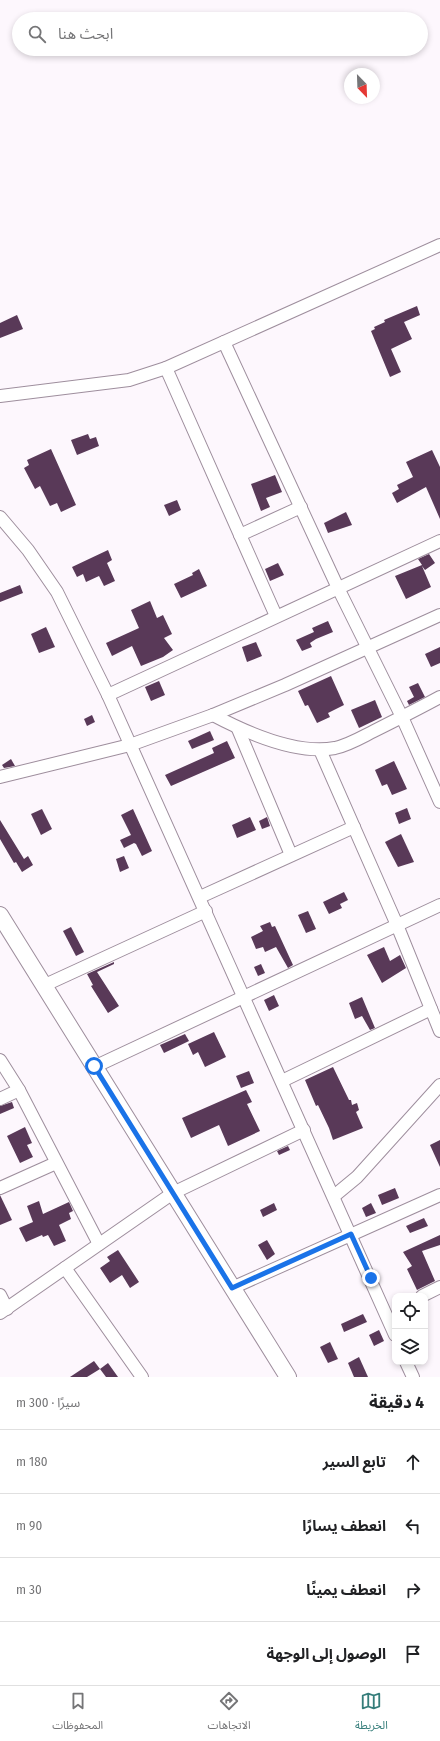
<!DOCTYPE html>
<html lang="ar">
<meta charset="utf-8">
<style>
:root{--surface:#fff;--page:#f6f6f6;--text:#202124;--muted:#757577;--line:#e0e0e0;--accent:#357d7a}
body{margin:0;font-family:"Fira Sans Condensed","Noto Sans Arabic",sans-serif;background:var(--page);color:var(--text);direction:rtl}
.controls{position:absolute;right:12px;bottom:12px;display:grid;overflow:hidden;border-radius:8px;box-shadow:0 2px 6px #0003}
.controls button{width:36px;height:36px;display:grid;place-items:center;padding:0;border:0;border-bottom:1px solid var(--line);background:var(--surface);color:var(--text);font:20px sans-serif}
.compass{position:absolute;left:344px;top:68px;width:36px;height:36px;border-radius:50%;background:var(--surface);box-shadow:0 2px 6px #0003;rotate:157deg}
.stop{position:absolute;width:12px;height:12px;margin:-9px;border:3px solid #1a73e8;border-radius:50%;background:#fff}
.stop.end{background:#1a73e8;border-color:#fff;box-shadow:0 1px 4px #0008}
.list{margin:0;padding:0;list-style:none}
h2{display:flex;justify-content:space-between;align-items:center;height:52px;margin:0;padding:0 16px;font-size:17px}
h2 small{font-size:13px;font-weight:400;color:var(--muted)}
.list li{display:grid;grid-template-columns:26px 1fr auto;gap:12px;align-items:center;box-sizing:border-box;height:64px;padding:0 16px;border-top:1px solid var(--line)}
.list b{display:block;font-size:15px;white-space:nowrap}
.list em{font-size:13px;font-style:normal;color:var(--muted)}
.icon{flex:none;width:22px;height:22px;fill:none;stroke:currentColor;stroke-width:2;stroke-linecap:round;stroke-linejoin:round}
.map{position:relative;flex:none;width:440px;height:1377px;overflow:hidden;direction:ltr}
.search{position:absolute;background:var(--surface);box-shadow:0 2px 6px #0003;left:12px;right:12px;top:12px;height:44px;display:flex;align-items:center;gap:10px;box-sizing:border-box;padding:0 14px;border-radius:22px;color:var(--muted);font-size:15px}
.sheet{height:308px;background:var(--surface)}
nav{display:flex;justify-content:space-around;align-items:center;box-sizing:border-box;height:56px;border-top:1px solid var(--line);background:var(--surface);font-size:11px;color:var(--muted)}
nav a{display:grid;justify-items:center;gap:2px}
nav .on{color:var(--accent)}
.map>svg:first-child{display:block}
.building{fill:#593958}
.lines{fill:none;stroke-linecap:round;stroke-linejoin:round}
.street-casing{stroke:#9e8e9d;stroke-width:14}
.secondary-casing{stroke:#9e8e9d;stroke-width:18}
.street{stroke:#fff;stroke-width:12}
.secondary{stroke:#fff;stroke-width:16}
.route{stroke:#1a73e8;stroke-width:5}
</style>
<div class="map">
<svg width="440" height="1377" viewBox="0 0 440 1377">
<rect width="100%" height="100%" fill="#fdf7fd"/>
<g class="building">
<polygon points="417,306 420,315 404,322 412,339 391,349 401,372 390,377 371,331 375,329 374,327 385,322 384,320"/>
<polygon points="17,315 23,329 0,338 0,323"/>
<polygon points="88,434 90,439 96,437 99,446 77,455 71,440"/>
<polygon points="51,449 76,505 61,512 57,503 50,506 40,486 35,489 24,468 29,465 27,460"/>
<polygon points="432,450 440,467 440,519 426,487 397,503 392,493 399,489 397,485 413,477 406,462"/>
<polygon points="275,475 282,492 266,498 270,507 261,511 251,484"/>
<polygon points="177,500 181,510 169,516 164,505"/>
<polygon points="346,512 352,525 328,533 324,523"/>
<polygon points="108,550 112,560 107,563 115,581 104,586 99,576 86,582 83,574 77,577 72,567"/>
<polygon points="429,554 435,563 425,570 422,566 431,587 406,599 395,576 422,565 418,559"/>
<polygon points="278,563 284,575 270,581 265,569"/>
<polygon points="199,569 207,586 181,598 174,584 193,575 192,573"/>
<polygon points="20,585 23,593 0,602 0,593"/>
<polygon points="150,601 157,618 163,615 172,634 164,638 173,650 163,657 141,666 132,646 112,656 106,643 139,628 131,610"/>
<polygon points="328,621 333,632 316,639 310,643 312,647 302,651 296,640 314,632 312,628"/>
<polygon points="46,627 55,647 39,653 31,634"/>
<polygon points="256,642 262,656 247,662 242,647"/>
<polygon points="440,647 440,663 431,667 425,654"/>
<polygon points="331,676 344,705 328,713 330,717 317,723 308,705 305,706 298,691"/>
<polygon points="159,681 165,695 151,701 145,687"/>
<polygon points="418,683 425,697 409,705 407,701 414,697 409,687"/>
<polygon points="375,700 382,717 359,728 351,710"/>
<polygon points="92,715 95,722 87,726 84,719"/>
<polygon points="210,731 214,740 192,749 188,741"/>
<polygon points="227,741 235,758 171,786 165,775 214,753 212,748"/>
<polygon points="11,759 15,766 4,768 2,765"/>
<polygon points="394,761 407,789 392,795 387,784 382,786 375,770"/>
<polygon points="407,808 411,819 399,824 395,813"/>
<polygon points="42,809 52,829 41,835 31,814"/>
<polygon points="133,809 152,851 142,856 136,844 134,843 124,848 120,840 131,835 121,815"/>
<polygon points="250,817 256,830 237,838 232,825"/>
<polygon points="267,817 270,826 262,829 259,821"/>
<polygon points="0,820 24,859 28,856 33,865 22,872 16,862 14,863 0,839"/>
<polygon points="401,834 414,862 398,867 385,842"/>
<polygon points="124,856 129,868 120,872 116,859"/>
<polygon points="344,892 348,900 340,904 342,908 329,914 323,902"/>
<polygon points="308,911 316,929 306,933 298,915"/>
<polygon points="270,922 272,927 275,926 293,965 288,968 276,947 265,952 263,947 256,949 251,937 263,931 260,926"/>
<polygon points="71,927 84,952 76,956 63,931"/>
<polygon points="384,947 390,961 400,955 406,968 382,983 367,955"/>
<polygon points="114,962 114,964 97,972 119,1006 108,1013 91,986 93,985 87,974"/>
<polygon points="261,964 265,973 258,976 254,967"/>
<polygon points="274,995 279,1006 269,1011 264,1000"/>
<polygon points="362,997 375,1028 370,1030 362,1016 355,1019 349,1003"/>
<polygon points="214,1032 226,1057 205,1067 198,1052 193,1055 188,1044"/>
<polygon points="185,1034 189,1041 164,1053 160,1045"/>
<polygon points="333,1067 349,1100 351,1100 352,1105 357,1103 359,1110 356,1112 363,1128 333,1140 329,1128 318,1105 316,1106 305,1080"/>
<polygon points="249,1071 254,1083 241,1088 236,1076"/>
<polygon points="246,1090 252,1102 247,1104 260,1131 228,1146 219,1125 191,1138 182,1118"/>
<polygon points="12,1102 14,1108 0,1114 0,1106"/>
<polygon points="25,1127 32,1143 27,1145 33,1157 20,1163 7,1136"/>
<polygon points="440,1140 440,1167 430,1145"/>
<polygon points="288,1146 290,1150 279,1155 277,1151"/>
<polygon points="395,1188 399,1198 382,1205 378,1195"/>
<polygon points="0,1195 12,1220 0,1225"/>
<polygon points="39,1201 43,1214 69,1202 73,1211 69,1213 71,1219 59,1225 66,1241 54,1246 48,1235 43,1237 42,1235 26,1242 19,1228 33,1222 27,1206"/>
<polygon points="274,1203 277,1210 263,1217 260,1210"/>
<polygon points="371,1203 376,1213 366,1217 362,1208"/>
<polygon points="424,1218 428,1226 410,1233 406,1226"/>
<polygon points="440,1235 440,1245 422,1251 435,1281 417,1290 407,1269 412,1266 403,1252"/>
<polygon points="267,1240 275,1254 267,1260 258,1245"/>
<polygon points="118,1250 139,1282 130,1288 122,1275 110,1283 100,1268 110,1261 107,1257"/>
<polygon points="363,1314 367,1322 344,1332 341,1324"/>
<polygon points="379,1330 384,1341 374,1346 369,1335"/>
<polygon points="330,1342 338,1359 328,1363 320,1347"/>
<polygon points="359,1357 368,1377 354,1377 348,1363"/>
<polygon points="94,1361 100,1369 87,1377 70,1377"/>
<polygon points="108,1363 118,1377 106,1377 100,1369"/>
</g>
<g class="lines">
<g class="street-casing">
<g id="street">
<polyline points="224,342 338,588 402,717 440,802"/>
<polyline points="166,368 276,616"/>
<polyline points="0,396 129,380 166,368 440,245"/>
<polyline points="0,517 28,550 57,592 108,695 395,1335"/>
<polyline points="240,535 301,507"/>
<polyline points="108,695 440,541"/>
<path d="M213 715C247 733 296 755 335 748 349 745 362 737 374 731 396 720 418 709 440 697"/>
<polyline points="238,729 291,855"/>
<polyline points="320,750 397,925 440,1031"/>
<polyline points="0,777 130,745 213,715 285,685 440,615"/>
<polyline points="200,897 354,827"/>
<polyline points="45,985 206,911"/>
<polyline points="0,1060 19,1090 99,1244"/>
<polyline points="94,1067 440,905"/>
<polyline points="282,1081 431,1009"/>
<polyline points="0,1099 19,1090"/>
<polyline points="0,1188 56,1163"/>
<polyline points="334,1196 357,1177 440,1085"/>
<polyline points="65,1268 142,1377"/>
<polyline points="232,1288 440,1195"/>
<polyline points="0,1295 7,1309"/>
<polyline points="422,1296 440,1287"/>
<polyline points="0,1313 173,1193 304,1130"/>
<polyline points="406,1362 413,1377"/>
</g>
</g>
<g class="secondary-casing">
<polyline id="secondary" points="0,915 288,1377"/>
</g>
<use href="#street" class="street"/>
<use href="#secondary" class="secondary"/>
</g>
<g class="lines">
<polyline class="route" points="94,1066 232,1288 351,1234 371,1278"/>
</g>
</svg>
<div class="controls">
<button><svg class="icon" aria-label="locate" viewBox="0 0 24 24"><circle cx="12" cy="12" r="6"/><path d="M12 2v4M12 18v4M2 12h4M18 12h4"/></svg></button>
<button><svg class="icon" aria-label="layers" viewBox="0 0 24 24"><path d="M12 4l9 5-9 5-9-5zM3 14l9 5 9-5"/></svg></button>
</div>
<svg class="compass" viewBox="-18 -18 36 36"><path d="M0-13l5 13h-10z" fill="#e53935"/><path d="M0 13l5-13h-10z" fill="#757577"/></svg>
<div class="stop" style="left:94px;top:1066px"></div>
<div class="stop end" style="left:371px;top:1278px"></div>
<div class="search"><svg class="icon" aria-label="search" viewBox="0 0 24 24"><circle cx="10" cy="10" r="6"/><path d="M15 15l6 6"/></svg>ابحث هنا</div>
</div>
<section class="sheet">
<h2>4 دقيقة<small>سيرًا · 300 m</small></h2>
<ul class="list">
<li><svg class="icon" aria-label="ahead" viewBox="0 0 24 24"><path d="M12 20V5M6 11l6-6 6 6"/></svg><div><b>تابع السير</b></div><em>180 m</em></li>
<li><svg class="icon" aria-label="left" viewBox="0 0 24 24"><path d="M17 20v-9H6M10 6l-5 5 5 5"/></svg><div><b>انعطف يسارًا</b></div><em>90 m</em></li>
<li><svg class="icon" aria-label="right" viewBox="0 0 24 24"><path d="M7 20v-9h11M14 6l5 5-5 5"/></svg><div><b>انعطف يمينًا</b></div><em>30 m</em></li>
<li><svg class="icon" aria-label="arrive" viewBox="0 0 24 24"><path d="M6 21V4h12l-3 4 3 4H6"/></svg><div><b>الوصول إلى الوجهة</b></div></li>
</ul>
</section>
<nav>
<a class="on"><svg class="icon" aria-label="map" viewBox="0 0 24 24"><path d="M3 6l6-2 6 2 6-2v14l-6 2-6-2-6 2zM9 4v14M15 6v14"/></svg>الخريطة</a>
<a><svg class="icon" aria-label="directions" viewBox="0 0 24 24"><path d="M12 3l9 9-9 9-9-9zM9 14v-3h6M13 9l2 2-2 2"/></svg>الاتجاهات</a>
<a><svg class="icon" aria-label="saved" viewBox="0 0 24 24"><path d="M7 4h10v16l-5-4-5 4z"/></svg>المحفوظات</a>
</nav>
